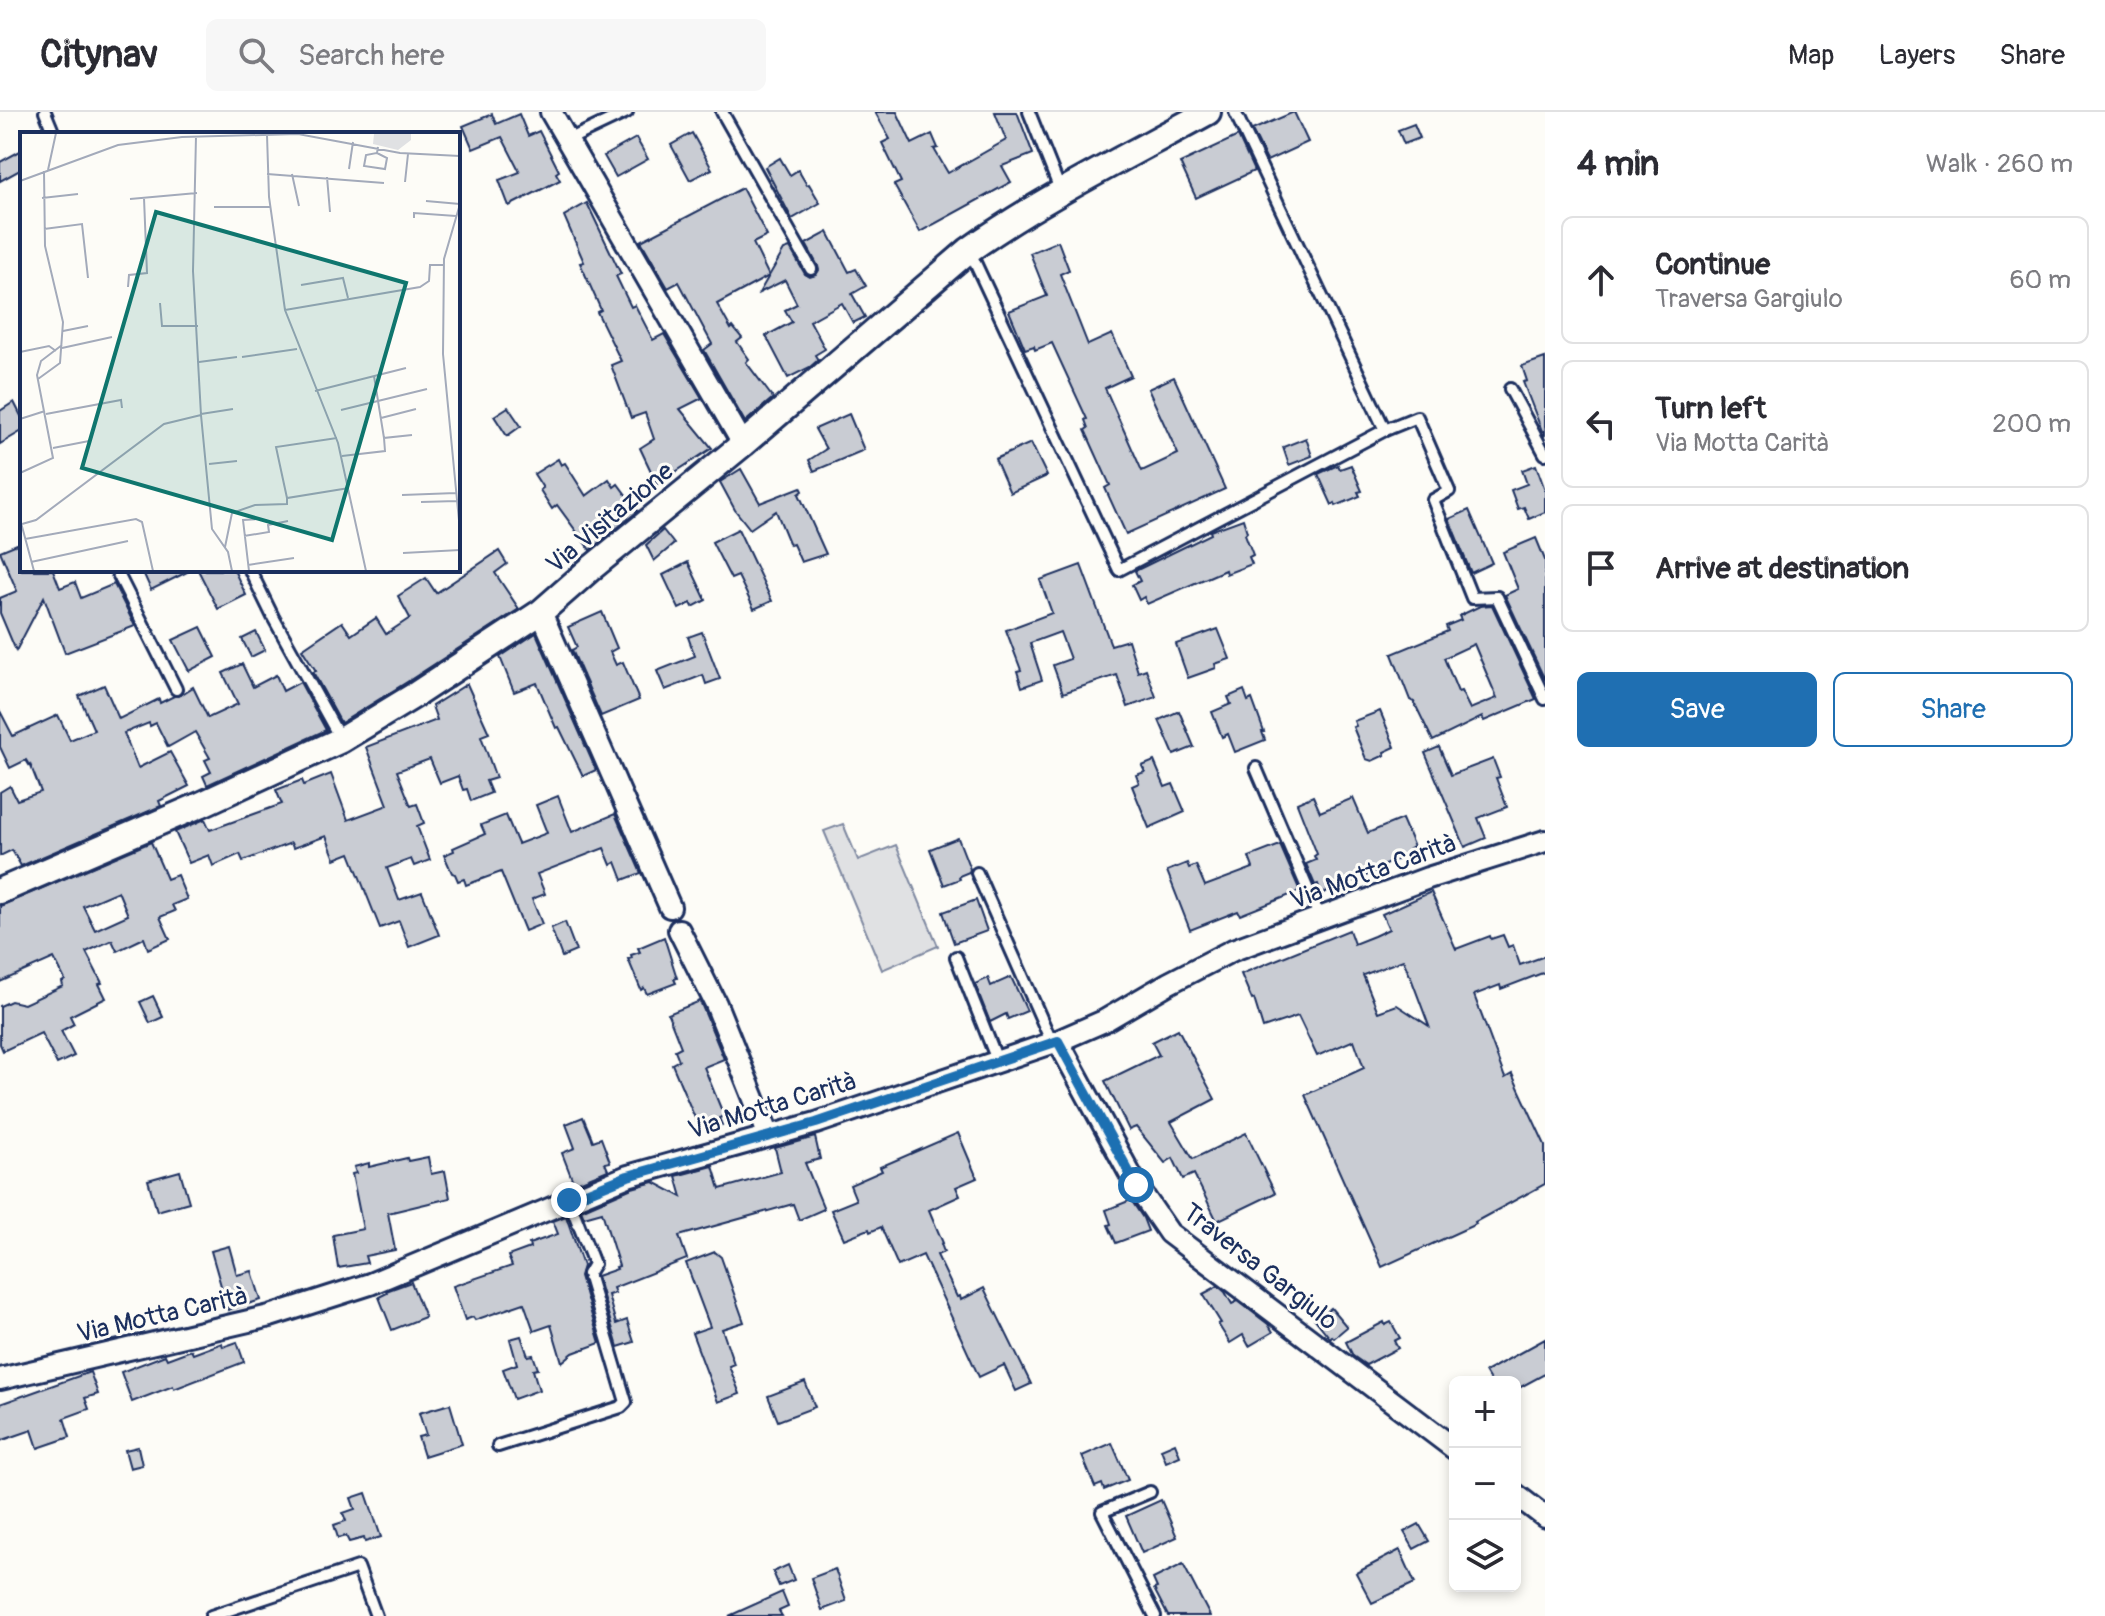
<!DOCTYPE html>
<meta charset="utf-8">
<style>
:root{--surface:#fff;--page:#f7f7f7;--text:#2b2b33;--muted:#7c7c81;--line:#e1e1e2;--accent:#1f6fb2}
body{margin:0;font-family:Pangolin,sans-serif;background:var(--page);color:var(--text)}
.controls{position:absolute;right:24px;bottom:24px;display:grid;overflow:hidden;border-radius:12px;box-shadow:0 4px 12px #0003}
.controls button{width:72px;height:72px;display:grid;place-items:center;padding:0;border:0;border-bottom:2px solid var(--line);background:var(--surface);color:var(--text);font:40px sans-serif}
.stop{position:absolute;width:24px;height:24px;margin:-18px;border:6px solid #1f6fb2;border-radius:50%;background:#fff}
.stop.end{background:#1f6fb2;border-color:#fff;box-shadow:0 2px 8px #0008}
.list{margin:0;padding:0;list-style:none}
h2{display:flex;justify-content:space-between;align-items:center;height:104px;margin:0;padding:0 32px;font-size:34px}
h2 small{font-size:26px;font-weight:400;color:var(--muted)}
.list li{display:grid;grid-template-columns:52px 1fr auto;gap:24px;align-items:center;box-sizing:border-box;height:128px;margin:0 16px 16px;padding:0 16px;border:2px solid var(--line);border-radius:12px}
.list b{display:block;font-size:30px;white-space:nowrap}
.list p{margin:0;font-size:26px;white-space:nowrap;color:var(--muted)}
.list em{font-size:26px;font-style:normal;color:var(--muted)}
.actions{display:flex;gap:16px;padding:24px 32px}
.actions a{flex:1;padding:18px 0;border:2px solid var(--accent);border-radius:12px;text-align:center;font-size:28px;color:var(--accent)}
.actions .main{background:var(--accent);color:#fff}
.icon{flex:none;width:44px;height:44px;fill:none;stroke:currentColor;stroke-width:2;stroke-linecap:round;stroke-linejoin:round}
.map{position:relative;flex:none;width:1545px;height:1504px;overflow:hidden}
header{display:flex;align-items:center;gap:48px;box-sizing:border-box;height:112px;padding:0 40px;background:var(--surface);border-bottom:2px solid var(--line)}
header strong{font-size:38px}
nav{display:flex;gap:44px;margin-inline-start:auto;font-size:28px}
.search{width:560px;height:72px;background:var(--page);display:flex;align-items:center;gap:20px;box-sizing:border-box;padding:0 28px;border-radius:12px;color:var(--muted);font-size:30px}
main{display:flex}
aside{flex:1;background:var(--surface)}
.map>svg:first-child{display:block}
.green{fill:#e0e1e3;stroke:#7e88a0;stroke-width:2}
.building{fill:#c9ccd3;stroke:#1b2f5e;stroke-width:2;fill-rule:evenodd}
.lines{fill:none;stroke-linecap:round;stroke-linejoin:round}
.service-casing{stroke:#1b2f5e;stroke-width:16}
.minor-casing{stroke:#1b2f5e;stroke-width:26}
.tertiary-casing{stroke:#1b2f5e;stroke-width:30}
.service{stroke:#fdfcf7;stroke-width:10}
.minor{stroke:#fdfcf7;stroke-width:20}
.tertiary{stroke:#fdfcf7;stroke-width:24}
.route{stroke:#1f6fb2;stroke-width:10}
.labels{text-anchor:middle;dominant-baseline:central;stroke-width:6;stroke-linejoin:round;paint-order:stroke}
.street-label{font-size:26px;fill:#1b2f5e;stroke:#fdfcf7}
.inset-road{fill:none;stroke:#a3aaba;stroke-width:2}
.view{fill:#0f766e;fill-opacity:0.15;stroke:#0f766e;stroke-width:4}
.inset-edge{fill:none;stroke:#1b2f5e;stroke-width:4}
</style>
<header>
<strong>Citynav</strong>
<div class="search"><svg class="icon" aria-label="search" viewBox="0 0 24 24"><circle cx="10" cy="10" r="6"/><path d="M15 15l6 6"/></svg>Search here</div>
<nav><a>Map</a><a>Layers</a><a>Share</a></nav>
</header>
<main>
<div class="map">
<svg width="1545" height="1504" viewBox="0 0 1545 1504">
<rect width="100%" height="100%" fill="#fdfcf7"/>
<filter id="ink" filterUnits="userSpaceOnUse"><feTurbulence type="fractalNoise" baseFrequency=".0125" numOctaves="2"/><feDisplacementMap in="SourceGraphic" scale="16" xChannelSelector="R" yChannelSelector="G"/><feConvolveMatrix kernelMatrix="1 2 1 2 8 2 1 2 1" color-interpolation-filters="sRGB"/></filter>
<g filter="url(#ink)">
<polygon class="green" points="843,712 858,748 896,733 938,834 882,858 824,719"/>
<g class="building">
<polygon points="875,0 897,0 912,32 932,22 938,36 934,37 948,61 1006,28 995,0 1017,0 1033,42 1002,54 1011,70 920,120 894,73 901,70 882,31 890,27"/>
<polygon points="1294,0 1308,30 1267,49 1252,18"/>
<polygon points="492,2 496,12 519,2 528,24 539,19 559,59 556,61 560,68 509,94 499,68 520,60 502,25 473,37 463,14"/>
<polygon points="1414,12 1420,26 1404,32 1398,18"/>
<polygon points="692,21 712,57 690,68 671,33"/>
<polygon points="1238,24 1254,59 1196,86 1180,51"/>
<polygon points="636,26 648,47 616,65 604,44"/>
<polygon points="22,38 22,57 0,69 0,50"/>
<polygon points="780,46 790,63 798,58 807,73 809,72 820,91 792,107 765,55"/>
<polygon points="742,76 767,124 753,131 769,164 717,192 731,217 733,215 742,226 737,230 749,247 746,250 773,286 745,310 704,238 712,232 679,170 668,176 641,129"/>
<polygon points="587,91 621,162 616,164 631,195 635,193 653,228 664,222 702,286 680,297 712,336 657,372 640,336 654,327 645,301 631,306 611,253 621,249 597,200 601,198 580,151 584,150 564,104"/>
<polygon points="828,120 849,160 856,157 866,174 852,182 865,205 853,211 842,191 810,209 825,237 815,243 818,248 810,255 788,266 766,224 792,210 785,198 797,192 785,168 759,181 784,138 790,136 805,162 810,165 816,163 819,158 818,154 806,132"/>
<polygon points="1058,129 1069,158 1060,162 1088,233 1112,222 1131,264 1105,276 1142,359 1178,342 1148,277 1174,265 1225,377 1126,422 1105,376 1110,373 1085,318 1088,316 1085,308 1087,307 1052,231 1035,238 1034,234 1025,237 1009,199 1047,184 1030,141"/>
<polygon points="1545,246 1545,323 1544,324 1523,270 1527,269 1522,254"/>
<polygon points="14,290 22,306 22,319 0,332 0,299"/>
<polygon points="508,295 521,314 507,324 494,304"/>
<polygon points="849,302 864,338 814,359 809,348 826,337 815,317"/>
<polygon points="1306,326 1312,344 1289,353 1283,335"/>
<polygon points="1031,331 1047,364 1010,381 995,347"/>
<polygon points="558,347 561,353 565,351 586,384 609,367 614,375 618,372 638,399 590,438 557,393 552,397 540,378 543,376 534,362"/>
<polygon points="1338,353 1340,357 1351,353 1362,379 1358,380 1360,384 1336,394 1335,391 1332,393 1318,362"/>
<polygon points="1536,353 1545,378 1545,400 1529,407 1524,395 1518,397 1511,378 1527,372 1522,358"/>
<polygon points="741,357 760,391 801,375 803,379 799,382 826,442 801,450 793,432 790,433 776,399 750,417 735,398 720,370"/>
<polygon points="1469,398 1492,451 1471,461 1449,407"/>
<polygon points="1243,407 1247,420 1245,422 1253,443 1249,445 1252,452 1226,462 1225,458 1147,492 1144,485 1139,488 1132,473 1140,469 1135,459 1211,422 1210,419"/>
<polygon points="738,417 772,489 754,497 738,464 731,467 712,430"/>
<polygon points="663,418 674,432 654,449 646,433"/>
<polygon points="1536,426 1545,448 1545,568 1505,483 1518,477 1503,440"/>
<polygon points="17,432 22,443 22,458 53,458 60,476 75,470 81,486 114,472 135,514 65,541 44,485 16,539 0,501 0,486 17,479 0,439"/>
<polygon points="499,439 507,452 495,461 519,497 407,570 341,611 313,560 316,559 302,537 342,510 351,523 376,506 386,522 410,506 398,484 426,466 436,481"/>
<polygon points="688,450 706,488 693,495 691,491 679,497 663,463"/>
<polygon points="1081,453 1111,533 1128,528 1138,560 1146,557 1156,585 1128,595 1117,563 1063,581 1053,553 1070,547 1060,520 1030,531 1042,568 1022,575 1017,559 1021,558 1006,518 1052,501 1040,468"/>
<polygon points="142,458 191,458 151,478"/>
<polygon points="198,458 234,458 246,483 218,497"/>
<path d="M1492 493 1536 587 1484 609 1482 605 1433 629 1414 590 1410 588 1392 542 1448 519 1446 514 1461 508 1459 504 1480 494ZM1474 532 1497 586 1470 597 1461 579 1458 580 1444 546Z"/>
<polygon points="602,500 617,536 610,540 616,553 623,550 639,588 601,604 572,538 577,535 568,515"/>
<polygon points="201,515 216,545 189,559 173,528"/>
<polygon points="1218,517 1230,547 1215,552 1216,556 1188,566 1176,532"/>
<polygon points="256,520 265,538 251,545 242,527"/>
<polygon points="702,520 720,567 706,572 703,563 665,578 657,559 695,544 688,525"/>
<polygon points="536,521 596,658 583,664 559,615 556,616 537,571 514,580 500,545"/>
<polygon points="242,552 253,575 276,563 283,579 300,570 326,618 207,673 203,664 211,660 205,648 210,646 195,620 168,635 156,611 150,614 149,611 124,621 138,656 170,640 189,674 159,689 161,694 21,754 12,738 0,744 0,680 10,674 17,688 41,680 30,652 29,653 26,648 10,656 0,635 0,599 13,624 58,603 70,628 94,618 79,584 104,573 119,607 159,587 160,591 174,584 179,584 193,575 208,606 238,592 223,561"/>
<polygon points="467,572 489,621 481,624 496,666 486,669 491,681 471,689 467,677 463,678 458,664 440,671 430,647 397,659 411,694 417,692 424,711 417,714 430,748 414,754 411,747 387,756 399,788 422,780 439,823 409,835 399,809 380,816 350,741 335,747 326,724 293,736 291,731 243,749 240,742 213,754 209,743 189,751 175,720 205,707 210,718 282,692 276,678 302,668 304,673 331,662 348,708 388,693 366,635 437,608 432,594"/>
<polygon points="1244,578 1248,589 1252,587 1264,620 1262,620 1265,628 1235,640 1228,622 1222,625 1212,600 1231,592 1228,585"/>
<polygon points="1179,599 1194,635 1174,643 1159,608"/>
<polygon points="1380,599 1395,635 1384,640 1385,643 1372,649 1366,647 1353,615 1356,614 1354,609"/>
<polygon points="1439,635 1451,663 1493,647 1500,665 1496,666 1507,695 1478,706 1486,726 1465,735 1425,641"/>
<polygon points="1154,649 1165,675 1173,672 1185,700 1149,716 1132,674 1139,671 1136,663 1145,660 1142,654"/>
<polygon points="558,684 572,720 615,702 641,761 623,768 616,750 611,753 604,736 537,762 545,782 532,787 542,812 525,819 501,760 466,773 464,767 458,769 455,762 452,761 444,743 454,739 453,736 485,722 481,713 506,703 518,732 547,721 536,693"/>
<polygon points="1313,684 1320,700 1353,686 1368,721 1402,707 1414,735 1409,737 1411,742 1382,754 1383,757 1321,782 1318,772 1315,773 1306,752 1316,748 1314,744 1317,742 1297,691"/>
<polygon points="958,726 970,757 969,760 959,764 960,767 944,773 930,737"/>
<path d="M151 730 167 767 177 763 187 787 172 793 175 799 160 805 170 827 148 837 144 826 117 839 112 828 86 840 102 871 99 872 106 886 70 904 74 912 61 919 74 944 57 952 41 921 3 939 0 932V894L11 889 24 892 63 874 62 870 65 868 54 846 0 870V794ZM118 779 128 803 95 818 83 794Z"/>
<polygon points="1280,733 1300,779 1240,803 1238,799 1190,818 1167,759 1187,751 1189,756 1196,753 1205,774 1253,756 1249,745"/>
<path d="M1431 780 1456 837 1490 824 1491 827 1503 823 1508 835 1513 833 1520 853 1545 844V860L1501 877 1500 873 1474 883 1505 966 1512 962 1545 1033V1072L1475 1110 1476 1112 1382 1155 1305 983 1364 956 1354 928 1317 944 1298 904 1263 916 1254 887 1252 888 1241 862 1349 818 1354 832 1374 824 1389 817 1382 802ZM1403 848 1411 866 1429 914 1397 893 1378 900 1363 863Z"/>
<polygon points="976,788 987,819 954,831 943,800"/>
<polygon points="565,810 576,839 562,845 551,816"/>
<polygon points="664,825 677,866 674,867 676,871 647,882 644,876 641,878 628,847 632,846 631,843 640,840 638,836"/>
<polygon points="1011,865 1027,899 1008,907 1006,902 990,910 975,872 988,866 991,874"/>
<polygon points="153,884 163,905 150,911 140,890"/>
<polygon points="700,889 724,947 704,955 724,1004 719,1006 722,1013 707,1019 705,1016 700,1018 672,952 679,948 675,938 681,935 668,902"/>
<polygon points="1178,917 1215,987 1171,1010 1193,1047 1246,1021 1275,1081 1217,1109 1194,1062 1183,1067 1173,1046 1165,1051 1136,1015 1129,1018 1105,969 1159,943 1152,930"/>
<polygon points="583,1005 593,1029 601,1026 610,1050 605,1051 608,1058 574,1072 562,1041 575,1036 566,1012"/>
<polygon points="958,1021 977,1066 956,1075 960,1084 929,1098 943,1131 941,1132 944,1140 937,1143 957,1185 960,1184 961,1188 984,1176 1031,1272 1016,1279 1004,1253 979,1265 923,1143 898,1154 881,1115 870,1120 869,1117 844,1127 831,1098 856,1088 850,1073 882,1059 880,1055"/>
<polygon points="815,1025 820,1047 805,1051 824,1097 799,1108 793,1092 679,1124 687,1147 613,1176 615,1181 608,1183 616,1212 627,1208 634,1230 618,1235 597,1164 617,1157 616,1155 619,1154 602,1100 584,1105 581,1098 632,1076 654,1070 682,1085 676,1064 713,1054 720,1077 781,1060 775,1036"/>
<polygon points="428,1045 431,1062 445,1059 450,1086 388,1101 395,1138 365,1144 367,1151 338,1156 333,1123 363,1117 352,1062 356,1061 354,1055 369,1051 369,1055 407,1046 408,1049"/>
<polygon points="180,1059 189,1090 157,1099 148,1068"/>
<polygon points="1131,1088 1143,1106 1148,1119 1116,1131 1108,1113 1111,1112 1106,1098"/>
<polygon points="566,1104 583,1154 580,1164 600,1231 573,1241 562,1250 551,1213 534,1219 524,1191 475,1208 473,1205 465,1208 453,1174 512,1154 508,1144 530,1136 529,1132 558,1122 553,1109"/>
<polygon points="229,1134 237,1163 252,1159 261,1188 228,1198 211,1139"/>
<polygon points="715,1140 721,1145 744,1210 722,1217 734,1252 729,1254 740,1282 718,1290 692,1221 710,1215 686,1151"/>
<polygon points="411,1170 425,1205 392,1218 379,1185 387,1181 386,1179"/>
<polygon points="1218,1174 1225,1180 1232,1192 1238,1189 1268,1212 1273,1220 1249,1234 1243,1223 1230,1231 1218,1212 1221,1211 1203,1182"/>
<polygon points="1331,1196 1347,1215 1334,1226 1332,1224 1330,1226 1314,1206 1324,1198 1326,1200"/>
<polygon points="1384,1210 1385,1213 1391,1210 1400,1226 1394,1229 1398,1236 1366,1253 1353,1244 1346,1230"/>
<polygon points="521,1224 528,1244 533,1243 538,1257 533,1258 539,1278 514,1287 503,1257 517,1252 510,1227"/>
<polygon points="1545,1227 1545,1262 1515,1278 1515,1270 1491,1270 1485,1260"/>
<polygon points="237,1230 244,1250 174,1277 173,1274 132,1290 121,1260 165,1243 167,1247 191,1238 193,1242 222,1231 223,1235"/>
<polygon points="90,1260 98,1282 85,1286 89,1297 64,1306 70,1325 38,1336 32,1318 0,1329 0,1292"/>
<polygon points="805,1270 815,1295 778,1309 768,1284"/>
<polygon points="450,1292 462,1332 424,1344 418,1325 426,1323 419,1301"/>
<polygon points="1112,1331 1128,1368 1104,1378 1102,1372 1095,1375 1082,1344"/>
<polygon points="1175,1331 1180,1344 1166,1350 1161,1337"/>
<polygon points="138,1335 142,1353 130,1356 125,1338"/>
<polygon points="366,1381 381,1425 365,1430 364,1426 349,1430 346,1424 338,1426 334,1413 346,1409 343,1401 355,1397 351,1386"/>
<polygon points="1161,1388 1177,1425 1142,1441 1126,1404"/>
<polygon points="1419,1412 1429,1429 1414,1437 1404,1420"/>
<polygon points="1400,1438 1415,1471 1372,1491 1356,1461"/>
<polygon points="1183,1452 1198,1481 1210,1504 1168,1504 1154,1477 1157,1476 1153,1467"/>
<polygon points="788,1453 794,1468 779,1474 773,1460"/>
<polygon points="835,1457 846,1489 822,1498 811,1466"/>
<polygon points="782,1480 788,1495 779,1499 782,1504 729,1504"/>
</g>
<g class="lines">
<g class="service-casing">
<g id="service">
<polyline points="45,0 54,22"/>
<polyline points="722,0 811,157"/>
<polyline points="1029,0 1061,80"/>
<polyline points="568,28 627,0"/>
<polyline points="970,140 1119,458 1385,318 1235,0"/>
<polyline points="1510,277 1545,342"/>
<polyline points="1385,318 1417,305 1449,379 1433,388 1472,486 1497,485 1545,587"/>
<polyline points="116,458 176,577"/>
<polyline points="250,458 273,505 341,628"/>
<polyline points="1256,656 1320,806"/>
<polyline points="977,761 1052,931"/>
<polyline points="956,845 997,948"/>
<polyline points="498,1334 621,1295 626,1290 588,1162 594,1152 569,1088"/>
<polyline points="1150,1380 1102,1400 1155,1504"/>
<polyline points="211,1504 358,1455 376,1504"/>
</g>
</g>
<g class="minor-casing">
<g id="minor">
<polyline points="551,0 743,332"/>
<polyline points="541,500 670,795"/>
<polyline points="679,818 716,892 769,1024"/>
<polyline points="1058,929 1136,1073 1169,1121 1455,1337"/>
<polyline points="0,1267 270,1204 370,1172 628,1064 816,1011 1058,929 1104,909 1169,871 1233,838 1428,766 1545,729"/>
<polyline points="1515,1382 1545,1405"/>
</g>
</g>
<g class="tertiary-casing">
<path id="tertiary" d="M0 779 200 693 341 628 415 583 541 500 589 458 743 332 969 138C1044 85 1128 44 1208 0"/>
</g>
<use href="#service" class="service"/>
<use href="#minor" class="minor"/>
<use href="#tertiary" class="tertiary"/>
</g>
</g>
<g class="lines" filter="url(#ink)">
<polyline class="route" points="569,1088 628,1064 816,1011 1058,929 1136,1073"/>
</g>
<g class="labels">
<g class="street-label">
<text transform="translate(610 406) rotate(-40)">Via Visitazione</text>
<text transform="translate(1373 760) rotate(-20)">Via Motta Carità</text>
<text transform="translate(772 994) rotate(-17)">Via Motta Carità</text>
<text transform="translate(1260 1155) rotate(38)">Traversa Gargiulo</text>
<text transform="translate(162 1203) rotate(-13)">Via Motta Carità</text>
</g>
</g>
<g transform="translate(20 20)">
<rect width="440" height="440" fill="#fdfcf7"/>
<path d="M348 1H391V8L378 18 353 12 354 2Z" fill="#e0e1e3"/>
<path class="inset-road" d="M247 3 249 65 265 178 318 311 346 439M176 4 173 139 181 283 192 397 208 420 212 439M357 21 367 26 365 37 344 34 346 23 357 21 358 15M329 37 333 10M28 38 36 1M247 42 364 51M272 42 279 74M307 45 310 80M0 49 98 13 162 5 278 2 380 21 440 24M385 50 388 22M22 66 58 62M110 67 177 61M406 69 440 72M440 72 424 127 423 222 440 399M194 75H250M394 86V81L436 84M24 97 62 92 68 146M281 153 323 146 328 166M108 155 109 143 127 141 124 66M140 171 142 194H178M265 178 400 155 409 149 410 133H424M43 199 68 194M42 216 92 205M0 220 29 214 36 219M222 225 277 217M179 230 217 225M354 244 364 306M18 247 40 231 43 190 25 114 24 39M295 259 386 236M321 278 407 257M26 282 101 268 102 276M181 282 213 277M361 286 396 277M0 287 25 279M317 306 256 315 267 366 329 356M33 316 69 309M322 324 365 319 364 306 392 303M189 332 217 329M0 341 33 326 17 243 21 229 42 213M382 363 436 361M401 370 437 369M0 387 14 439M2 392 16 388 144 292 181 283M224 404 249 400 248 393 268 389M5 407 116 387 122 390 133 439M205 415 212 381 235 373 267 372V366M383 421 440 418M11 430 108 409M228 433 274 426M229 439 223 388 238 387"/>
<path class="view" d="M136 80 386 151 312 408 62 336Z"/>
<rect width="440" height="440" class="inset-edge"/>
</g>
</svg>
<div class="controls">
<button>+</button>
<button>−</button>
<button><svg class="icon" aria-label="layers" viewBox="0 0 24 24"><path d="M12 4l9 5-9 5-9-5zM3 14l9 5 9-5"/></svg></button>
</div>
<div class="stop" style="left:1136px;top:1073px"></div>
<div class="stop end" style="left:569px;top:1088px"></div>
</div>
<aside>
<h2>4 min<small>Walk · 260 m</small></h2>
<ul class="list">
<li><svg class="icon" aria-label="ahead" viewBox="0 0 24 24"><path d="M12 20V5M6 11l6-6 6 6"/></svg><div><b>Continue</b><p>Traversa Gargiulo</p></div><em>60 m</em></li>
<li><svg class="icon" aria-label="left" viewBox="0 0 24 24"><path d="M17 20v-9H6M10 6l-5 5 5 5"/></svg><div><b>Turn left</b><p>Via Motta Carità</p></div><em>200 m</em></li>
<li><svg class="icon" aria-label="arrive" viewBox="0 0 24 24"><path d="M6 21V4h12l-3 4 3 4H6"/></svg><div><b>Arrive at destination</b></div></li>
</ul>
<div class="actions"><a class="main">Save</a><a>Share</a></div>
</aside>
</main>
